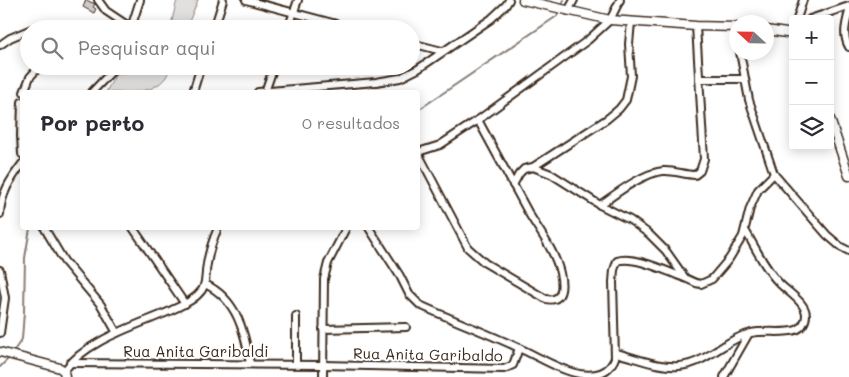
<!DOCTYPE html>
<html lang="pt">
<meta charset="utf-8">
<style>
:root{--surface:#fff;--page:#f2f2f3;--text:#2b2b33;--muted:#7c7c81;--line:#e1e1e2}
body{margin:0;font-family:Mali,sans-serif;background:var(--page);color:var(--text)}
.controls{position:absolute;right:15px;top:15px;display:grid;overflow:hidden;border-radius:5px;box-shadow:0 2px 12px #0003}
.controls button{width:45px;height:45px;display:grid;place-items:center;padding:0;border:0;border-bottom:1px solid var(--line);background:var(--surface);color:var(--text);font:25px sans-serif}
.compass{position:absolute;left:729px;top:15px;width:45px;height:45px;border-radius:50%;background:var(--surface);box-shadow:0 2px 12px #0003;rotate:292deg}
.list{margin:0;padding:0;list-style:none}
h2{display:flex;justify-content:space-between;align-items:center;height:65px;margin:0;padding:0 20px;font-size:21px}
h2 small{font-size:16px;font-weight:400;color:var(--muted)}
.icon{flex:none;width:28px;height:28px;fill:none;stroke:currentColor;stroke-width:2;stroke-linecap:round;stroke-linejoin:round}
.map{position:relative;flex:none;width:849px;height:377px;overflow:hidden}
.search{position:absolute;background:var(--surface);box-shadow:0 2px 12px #0003;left:20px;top:20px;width:400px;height:55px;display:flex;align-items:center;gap:12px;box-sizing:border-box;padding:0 18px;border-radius:28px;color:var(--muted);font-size:19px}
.panel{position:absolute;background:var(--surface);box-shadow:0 2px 12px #0003;left:20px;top:90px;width:400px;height:140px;border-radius:5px}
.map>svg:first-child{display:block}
.green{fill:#e2e0de;stroke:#8e857e}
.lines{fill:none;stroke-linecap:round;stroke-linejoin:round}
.stream{stroke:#887e77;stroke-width:2}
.building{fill:#cfcac7;stroke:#3b2a1e}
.minor-casing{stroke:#3b2a1e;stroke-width:10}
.tertiary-casing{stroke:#3b2a1e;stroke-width:11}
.minor{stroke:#fff;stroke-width:6}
.tertiary{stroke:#fff;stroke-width:8}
.labels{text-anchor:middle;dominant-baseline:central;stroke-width:4;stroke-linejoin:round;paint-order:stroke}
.street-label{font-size:15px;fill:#3b2a1e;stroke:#fff}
</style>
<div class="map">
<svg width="849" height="377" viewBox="0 0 849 377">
<rect width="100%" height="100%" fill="#fff"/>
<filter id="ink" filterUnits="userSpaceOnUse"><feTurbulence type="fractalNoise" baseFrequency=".02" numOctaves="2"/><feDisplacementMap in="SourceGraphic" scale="10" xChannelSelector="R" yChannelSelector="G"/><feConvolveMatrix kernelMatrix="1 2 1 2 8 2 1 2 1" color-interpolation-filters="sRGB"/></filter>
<g filter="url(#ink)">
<g class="green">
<polygon points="177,0 198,0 186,29 173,29 172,20"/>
<path d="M155 66H171C169 70 168 74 166 77 153 95 125 93 106 92L116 74 152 69Z"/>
</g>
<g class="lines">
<g class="stream">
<polyline points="561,7 564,0"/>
<polyline points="418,110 557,16 559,11"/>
<polyline points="13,352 22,339 24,312 25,258 30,228"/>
<polyline points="0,367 9,358"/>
</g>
</g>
<polygon class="building" points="86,0 95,4 93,7 96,9 94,13 83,7"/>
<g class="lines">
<g class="minor-casing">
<g id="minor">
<polyline points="98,0 106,11 133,29"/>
<polyline points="246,0 355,29"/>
<polyline points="568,11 574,0"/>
<path d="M849 11C846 24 842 35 849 47"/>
<polyline points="797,19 803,0"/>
<polyline points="810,19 849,6"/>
<polyline points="131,28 140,0"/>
<polyline points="32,29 50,27 59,29"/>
<polyline points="214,29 223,0"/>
<polyline points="288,29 298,0"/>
<polyline points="411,43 442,51"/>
<polyline points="0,45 10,38 29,30"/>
<polyline points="740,52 749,100 774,174 827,235 841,247 849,251"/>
<polyline points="699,79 745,79"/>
<polyline points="24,92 30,77 40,66"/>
<polyline points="92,92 117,66"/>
<polyline points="193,92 201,66"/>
<polyline points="258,92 376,82 400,78 418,69 491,19 506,5 509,0"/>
<polyline points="265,92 274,66"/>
<polyline points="22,102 21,136 22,154"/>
<polyline points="418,152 440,145 478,120 588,40 610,20 620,0"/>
<path d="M418 153 468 248 485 263 546 299C563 303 563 286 560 273 555 251 539 231 528 212 511 181 495 151 478 120"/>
<polyline points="533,167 607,119 619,109 626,100 631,76 629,44 631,22"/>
<polyline points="513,185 519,174 524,169 533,167 551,174 600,205 630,220 649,234 666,251 685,278 696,283 701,284 712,279 729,259 743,236 750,208 758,190 774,174"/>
<path d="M600 205C617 193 643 173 663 171 674 170 684 175 695 175L700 171 704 159 696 26"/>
<path d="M0 214C1 194 10 180 22 164"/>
<polyline points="133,228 185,304"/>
<path d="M369 228 400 276 409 294 420 305C452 320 487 333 519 348 537 356 561 371 580 374 595 376 609 374 615 358L613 282 614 270 617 261C634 255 668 272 685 278"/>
<polyline points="45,229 64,261 101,305 117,333"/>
<polyline points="0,270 5,298 0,333"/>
<path d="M205 284C237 299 245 332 250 364"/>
<polyline points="323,329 406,327"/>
<path d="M615 353C635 357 658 368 679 366 707 364 725 339 751 333 765 330 783 334 796 330 802 328 806 321 806 315 806 303 788 292 780 284 765 269 755 247 745 230"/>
<polyline points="70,363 323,365 504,369 513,365 519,348"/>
<polyline points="296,364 296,316"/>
<path d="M64 371C86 340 136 326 170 311 182 305 194 301 202 290 207 282 205 273 207 264 209 252 213 239 218 228"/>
<polyline points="323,377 324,279 328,263 346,228"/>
<polyline points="724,377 748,335"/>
</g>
</g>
<g class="tertiary-casing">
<g id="tertiary">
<polyline points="523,0 610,20 696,26 736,27"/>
<polyline points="766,30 793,34"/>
<polyline points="830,119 849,176"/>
<polyline points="0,352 60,368 64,371 65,377"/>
</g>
</g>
<use href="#minor" class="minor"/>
<use href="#tertiary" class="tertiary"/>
</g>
</g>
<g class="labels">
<g class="street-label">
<text x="196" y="351">Rua Anita Garibaldi</text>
<text transform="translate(428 354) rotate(1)">Rua Anita Garibaldo</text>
</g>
</g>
</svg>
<div class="controls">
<button>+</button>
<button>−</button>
<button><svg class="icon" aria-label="layers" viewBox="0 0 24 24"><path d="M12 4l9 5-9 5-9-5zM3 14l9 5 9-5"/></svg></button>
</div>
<svg class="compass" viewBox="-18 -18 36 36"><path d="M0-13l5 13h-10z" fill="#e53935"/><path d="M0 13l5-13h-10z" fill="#7c7c81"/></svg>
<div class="search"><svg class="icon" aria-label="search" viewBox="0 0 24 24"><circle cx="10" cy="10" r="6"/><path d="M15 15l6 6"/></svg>Pesquisar aqui</div>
<section class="panel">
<h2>Por perto<small>0 resultados</small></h2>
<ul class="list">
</ul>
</section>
</div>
